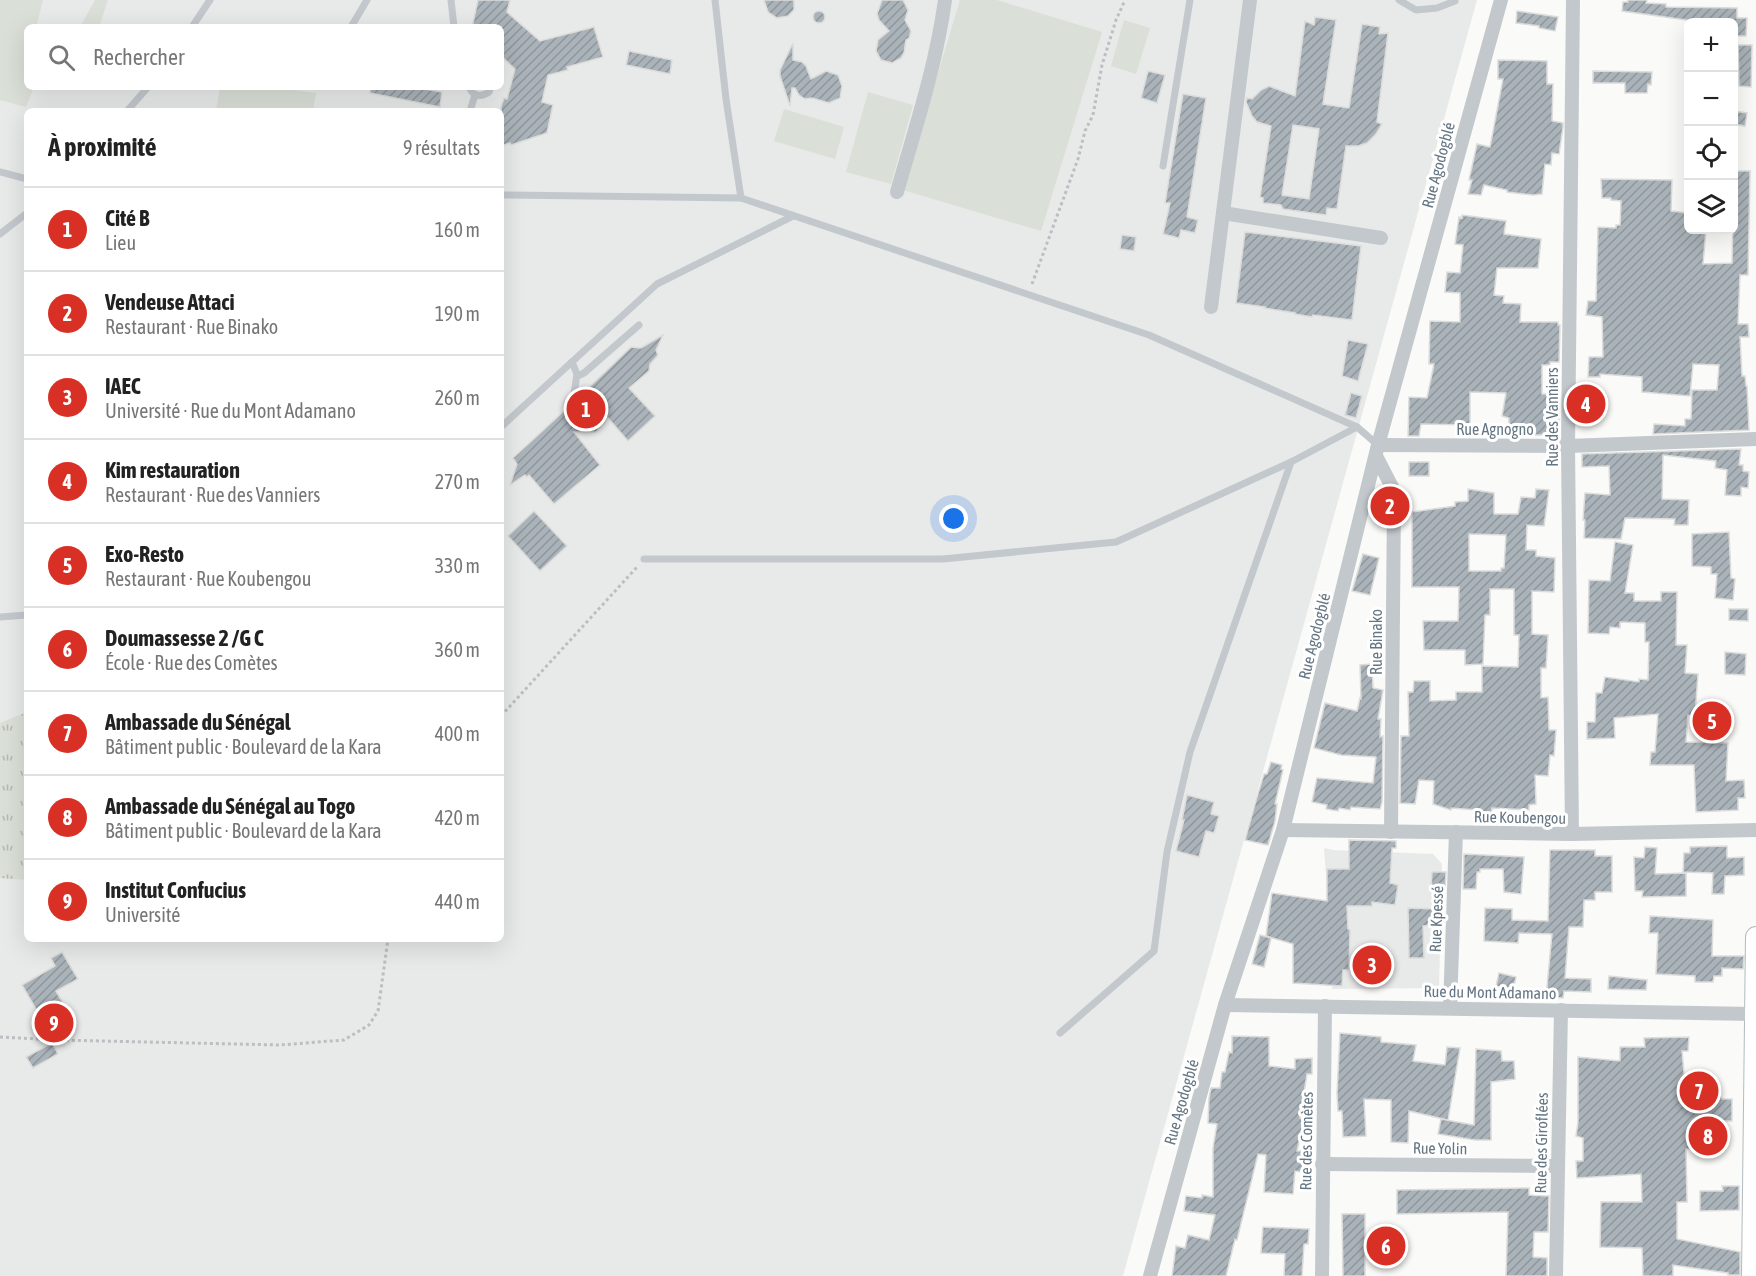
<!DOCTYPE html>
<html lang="fr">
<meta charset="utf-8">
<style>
:root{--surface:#fff;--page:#f2f2f2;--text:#222;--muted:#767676;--line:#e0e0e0;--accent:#d93025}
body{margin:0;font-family:"Asap Condensed",sans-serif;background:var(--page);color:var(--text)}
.controls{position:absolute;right:18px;top:18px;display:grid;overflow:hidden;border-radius:9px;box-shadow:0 6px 24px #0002}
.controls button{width:54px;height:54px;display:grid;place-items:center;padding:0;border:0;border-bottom:2px solid var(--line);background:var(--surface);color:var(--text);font:30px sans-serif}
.you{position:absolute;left:954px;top:519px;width:21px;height:21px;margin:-15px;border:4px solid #fff;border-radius:50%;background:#1a73e8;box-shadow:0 0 0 9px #1a73e833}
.badge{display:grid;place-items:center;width:39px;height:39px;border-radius:50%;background:var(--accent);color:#fff;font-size:20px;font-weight:700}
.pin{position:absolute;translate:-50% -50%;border:3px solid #fff;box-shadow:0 2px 6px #0006}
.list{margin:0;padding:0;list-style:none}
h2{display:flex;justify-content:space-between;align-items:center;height:78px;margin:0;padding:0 24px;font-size:26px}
h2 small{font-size:20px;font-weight:400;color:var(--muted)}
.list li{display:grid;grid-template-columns:39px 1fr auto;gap:18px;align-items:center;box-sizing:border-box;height:84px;padding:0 24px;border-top:2px solid var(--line)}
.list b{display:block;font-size:22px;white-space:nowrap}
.list p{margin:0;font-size:20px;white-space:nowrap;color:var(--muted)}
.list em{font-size:20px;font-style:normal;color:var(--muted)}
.icon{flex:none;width:33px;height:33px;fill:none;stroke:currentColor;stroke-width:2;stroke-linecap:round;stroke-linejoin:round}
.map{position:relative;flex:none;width:1756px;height:1276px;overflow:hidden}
.search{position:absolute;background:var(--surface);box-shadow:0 6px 24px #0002;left:24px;top:24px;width:480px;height:66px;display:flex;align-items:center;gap:15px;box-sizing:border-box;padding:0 21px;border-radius:9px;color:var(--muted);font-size:22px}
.panel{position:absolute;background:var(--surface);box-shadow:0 6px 24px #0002;left:24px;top:108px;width:480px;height:834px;border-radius:9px}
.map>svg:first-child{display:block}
.built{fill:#e8e9e9;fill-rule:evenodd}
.grass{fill:url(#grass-tufts)}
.park{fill:#dadfd7}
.building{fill:url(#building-hatch);stroke:#dcdcda;stroke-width:1.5;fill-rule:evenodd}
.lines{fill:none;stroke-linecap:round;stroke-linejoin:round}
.secondary-casing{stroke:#b3babf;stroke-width:22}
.path{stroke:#bbbfc2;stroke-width:3;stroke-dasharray:3 3;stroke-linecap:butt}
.service{stroke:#c3c8cc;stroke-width:7}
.minor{stroke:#c3c8cc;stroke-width:14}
.secondary{stroke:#fff;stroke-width:20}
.labels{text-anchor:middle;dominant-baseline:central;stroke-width:6;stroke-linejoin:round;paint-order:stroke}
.street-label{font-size:16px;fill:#657683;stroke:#fff}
</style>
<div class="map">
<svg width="1756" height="1276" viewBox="0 0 1756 1276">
<defs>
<pattern id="grass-tufts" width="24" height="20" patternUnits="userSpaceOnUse" patternTransform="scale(1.5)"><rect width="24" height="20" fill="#dadfd7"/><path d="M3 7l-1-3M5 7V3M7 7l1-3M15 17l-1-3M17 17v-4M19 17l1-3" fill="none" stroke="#b4b9b4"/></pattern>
<pattern id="building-hatch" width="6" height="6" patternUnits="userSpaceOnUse" patternTransform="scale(1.5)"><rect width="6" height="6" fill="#aab3b9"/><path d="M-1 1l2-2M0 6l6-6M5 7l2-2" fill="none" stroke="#8e969c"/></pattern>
</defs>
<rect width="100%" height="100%" fill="#fafaf8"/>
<g class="built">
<path d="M0 0H1477L1123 1276H0ZM27 27H501V87H27ZM27 111H501V939H27Z"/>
<polygon points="1324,848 1333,850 1433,854 1442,864 1439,988 1332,989 1333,969"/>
</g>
<polygon class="grass" points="27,712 27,880 0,878 0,723"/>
<g class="park">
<polygon points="0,0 43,0 36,27 27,27 27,87 34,87 26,107 0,100"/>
<polygon points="95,0 108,0 99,27 80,27"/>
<polygon points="960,0 997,0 1102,32 1041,231 903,190"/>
<polygon points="1124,20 1150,28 1136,74 1111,66"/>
<polygon points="220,87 273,87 316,93 313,111 216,111"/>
<polygon points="868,92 913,105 891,184 846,172"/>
<polygon points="784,109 844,127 835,159 774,141"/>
</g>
<g class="building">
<polygon points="478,0 510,0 507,12 540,41 594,27 603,57 567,67 568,70 548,75 542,102 553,105 547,133 511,145 510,143 501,146 501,107 504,98 507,99 515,69 501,56 501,27 472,27"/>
<polygon points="764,0 794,0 794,10 788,16 777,18 768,12"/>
<polygon points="882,0 903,0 908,10 905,20 911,31 909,38 906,40 904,53 901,58 892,63 881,60 876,51 878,40 889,31 879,20 877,14"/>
<polygon points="1628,0 1647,0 1646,3 1666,4 1666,7 1737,8 1737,18 1747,18 1746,36 1734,36 1734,22 1701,22 1622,11 1623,2 1628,2"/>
<circle cx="819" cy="17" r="6"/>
<polygon points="1517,11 1558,17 1555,31 1539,28 1539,26 1516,23"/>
<path d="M1315 17 1336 20 1323 104 1349 108 1362 24 1380 27 1379 34 1388 33 1377 122 1382 124 1376 134 1367 143 1358 146H1346L1337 209 1327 208 1326 215 1283 209 1281 205 1263 203V198L1260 197 1271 126 1257 122 1252 116 1246 102 1247 98 1252 99 1261 90 1269 86 1295 96 1305 21 1314 25ZM1293 125 1319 129 1309 199 1282 195Z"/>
<polygon points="793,43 793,60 802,62 806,66 811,79 826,71 838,75 842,86 840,98 829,103 812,98 805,99 799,95 795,88 792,88 790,106 780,76 780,70"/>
<polygon points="1738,45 1752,45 1751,87 1739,86"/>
<polygon points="629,51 672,60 670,74 626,65"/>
<polygon points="1498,60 1547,61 1547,84 1553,84 1552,121 1563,123 1563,127 1559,154 1552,153 1551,165 1545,164 1542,194 1533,195 1507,192 1507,190 1484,185 1481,195 1468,194 1472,180 1469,180 1477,144 1490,147 1503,79 1498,79"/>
<polygon points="1148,71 1165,75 1157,103 1141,98"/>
<polygon points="1593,71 1652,72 1651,85 1648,84 1647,93 1625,93 1625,83 1593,83"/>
<polygon points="370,87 415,87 442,92 440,107 370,93"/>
<polygon points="1183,94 1206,98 1187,217 1198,220 1195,233 1181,230 1179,238 1163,234 1170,203 1165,203"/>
<polygon points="1734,111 1747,113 1745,126 1734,124"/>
<polygon points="1734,171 1750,171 1748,275 1740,275 1738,324 1748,324 1749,337 1740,337 1742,376 1745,376 1746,386 1747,386 1749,430 1653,434 1654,424 1685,426 1685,419 1691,419 1692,390 1717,390 1719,365 1693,364 1690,396 1642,392 1642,377 1600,374 1600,377 1588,377 1589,357 1603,357 1602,317 1586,315 1588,301 1596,301 1598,227 1616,228 1616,225 1620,225 1621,201 1611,200 1611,198 1602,198 1601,179 1672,180 1671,211 1689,213 1689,230 1706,230 1703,264 1732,263"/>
<polygon points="1462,215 1506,221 1504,234 1541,239 1538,268 1497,268 1494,295 1504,296 1503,303 1521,304 1520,322 1558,322 1558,325 1560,325 1559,362 1550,362 1550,365 1542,365 1542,394 1559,394 1559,423 1549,423 1549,435 1509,435 1509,418 1502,416 1506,393 1470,392 1470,425 1421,424 1419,436 1408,436 1409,397 1427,398 1434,364 1429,364 1430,321 1460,322 1460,293 1445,292 1447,272 1460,273 1463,245 1455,244 1459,217 1462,218"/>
<polygon points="1245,232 1361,246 1352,320 1313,315 1312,317 1295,314 1295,313 1264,308 1265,307 1236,303"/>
<polygon points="1122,235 1136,237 1134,251 1120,249"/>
<polygon points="663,335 656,350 658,355 650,364 649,371 629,388 655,416 628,441 608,418 596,432 574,432 600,465 554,504 529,475 527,477 525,475 510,485 517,464 513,458 565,410 564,403 566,398 569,395 573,399 578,398 631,347 641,348"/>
<polygon points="1348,340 1368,344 1358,381 1342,376"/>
<polygon points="1351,393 1362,396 1356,418 1345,415"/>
<polygon points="1741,449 1739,465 1743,465 1743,471 1749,472 1748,488 1741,487 1741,496 1725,495 1727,470 1715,468 1716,461 1663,455 1662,499 1689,500 1688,525 1674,525 1675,519 1625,518 1621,539 1584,538 1585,520 1583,520 1585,493 1610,495 1609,466 1582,467 1582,454"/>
<rect x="1409" y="462" width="20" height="14"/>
<path d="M1468 489 1494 493V514H1518L1521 497 1535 498 1536 489 1549 490 1544 526 1527 525 1526 550H1536V556L1555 558 1554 592 1532 591V634L1548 635 1546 668H1541V698L1548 697 1549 730H1556L1554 756 1550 755 1548 776 1535 775 1536 804 1529 805V810L1492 808 1491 818H1477V810L1451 808V810L1433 804 1434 781 1419 780 1415 804 1400 803 1401 736H1409L1408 692H1413L1414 681H1430V701L1456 700V692H1482V666L1518 667 1519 635H1514V589H1490V615H1485L1483 664 1465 665V650H1424L1423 621H1458L1459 587H1412V512L1455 506V502L1468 501ZM1469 534 1506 535 1504 568H1501V571H1469Z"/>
<polygon points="534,511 567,546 540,571 508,536"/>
<polygon points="1729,532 1731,578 1735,579 1733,600 1715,598 1717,574 1711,574 1711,567 1692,566 1692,534"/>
<polygon points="1615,542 1633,545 1625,593 1634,593 1634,601 1661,601 1661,592 1677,592 1676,645 1687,645 1685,673 1698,674 1695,716 1688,715 1686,742 1728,743 1726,781 1744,780 1745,798 1738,798 1738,810 1696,812 1694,765 1650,765 1651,752 1655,752 1658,714 1614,718 1615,738 1587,739 1587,722 1595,722 1596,693 1602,693 1605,677 1639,682 1639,679 1648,680 1649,642 1645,642 1645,623 1620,622 1620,628 1610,627 1609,634 1588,633 1589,580 1610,581"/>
<polygon points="1363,554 1379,558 1370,595 1352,591"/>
<polygon points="1729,609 1748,609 1748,621 1729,620"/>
<polygon points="1725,652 1746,654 1745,675 1725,674"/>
<polygon points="1372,664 1373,688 1383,690 1378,719 1381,719 1380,737 1383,736 1382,802 1380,809 1351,807 1350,810 1339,808 1338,811 1326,809 1327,805 1312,802 1317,778 1373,783 1376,757 1341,755 1314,748 1325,703 1357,711 1360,698 1361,699 1360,665"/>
<polygon points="1271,762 1282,765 1281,769 1283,770 1275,804 1277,804 1275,821 1268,845 1245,840 1257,797 1264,774 1267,774"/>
<polygon points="1187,795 1214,802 1211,814 1219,816 1214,833 1206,831 1199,857 1176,851 1184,820 1182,820"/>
<polygon points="1349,840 1396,841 1396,848 1392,848 1390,883 1398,885 1395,905 1372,902 1372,906 1347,906 1348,929 1350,930 1349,970 1343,970 1342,986 1293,983 1293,944 1266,936 1272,893 1327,901 1327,869 1349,869"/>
<polygon points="1727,846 1727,858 1744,857 1744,875 1725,876 1724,894 1712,894 1713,873 1683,872 1684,853 1690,853 1690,847"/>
<polygon points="1645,847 1657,848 1655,874 1686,873 1686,896 1642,897 1643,891 1635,891 1634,857 1644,858"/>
<polygon points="1550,850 1595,850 1595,856 1612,856 1612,892 1595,892 1595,900 1584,900 1583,927 1569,927 1565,978 1591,979 1591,992 1564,991 1563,998 1546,997 1552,934 1519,933 1518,943 1484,941 1485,908 1512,909 1512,920 1548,921"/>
<polygon points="1464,854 1524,857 1521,894 1504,892 1503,869 1480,869 1480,872 1477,872 1476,889 1463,889"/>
<polygon points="1432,872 1446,872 1445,889 1431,888"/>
<polygon points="1408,908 1436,909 1437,925 1423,926 1424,958 1409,958"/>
<polygon points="1650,916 1713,920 1712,956 1744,956 1743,969 1722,968 1722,976 1714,976 1713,982 1695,982 1695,976 1656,974 1658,933 1649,933"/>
<polygon points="1260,935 1271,938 1264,967 1252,964"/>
<polygon points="62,952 78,979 56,991 70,1015 47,1028 22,985 55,966 51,958"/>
<polygon points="1499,973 1516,977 1513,991 1496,986"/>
<polygon points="1609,976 1647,980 1646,990 1608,989"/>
<polygon points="1340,1033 1381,1037 1381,1042 1416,1045 1413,1061 1445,1065 1447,1047 1460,1048 1448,1120 1409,1111 1408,1143 1391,1142 1391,1100 1364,1099 1366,1136 1343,1137 1342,1111 1338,1111 1337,1093"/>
<polygon points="1232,1036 1269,1037 1269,1066 1295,1069 1295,1059 1312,1058 1312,1074 1307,1074 1300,1118 1304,1119 1297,1151 1304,1151 1302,1172 1295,1171 1293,1194 1264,1192 1266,1155 1258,1154 1237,1240 1235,1239 1226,1276 1172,1276 1176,1246 1185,1248 1188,1235 1209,1240 1215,1215 1184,1211 1186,1196 1202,1198 1202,1195 1213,1197 1213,1148 1217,1124 1208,1123 1209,1098 1211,1088 1220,1088 1222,1072 1225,1072 1229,1052 1232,1053"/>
<polygon points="1689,1037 1688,1051 1682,1051 1686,1095 1706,1079 1722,1099 1732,1099 1732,1121 1710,1121 1709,1145 1690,1145 1691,1149 1686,1149 1687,1202 1677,1202 1677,1239 1740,1252 1740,1275 1728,1275 1728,1273 1673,1265 1673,1276 1643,1276 1642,1248 1600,1247 1601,1202 1642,1202 1641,1174 1577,1178 1576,1161 1583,1161 1583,1138 1576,1136 1578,1122 1578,1057 1620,1061 1620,1047 1645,1047 1644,1038"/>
<polygon points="52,1043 58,1054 33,1068 26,1057"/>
<polygon points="1476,1049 1501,1051 1502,1061 1514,1061 1515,1079 1491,1082 1491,1140 1475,1140 1438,1134 1441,1119 1474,1125"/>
<polygon points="1722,1186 1739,1186 1739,1210 1700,1211 1700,1191 1723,1191"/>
<polygon points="1529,1188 1529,1195 1549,1196 1548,1232 1534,1232 1533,1257 1547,1258 1547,1276 1506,1276 1508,1212 1397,1214 1397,1190"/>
<polygon points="1342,1214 1365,1214 1365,1276 1343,1276"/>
<polygon points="1263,1227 1309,1229 1308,1244 1304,1244 1302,1276 1284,1276 1285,1254 1261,1253"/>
</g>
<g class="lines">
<g class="secondary-casing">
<polyline id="secondary" points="1752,1276 1756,937"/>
</g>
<g class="path">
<polyline points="1032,284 1078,159 1085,131 1093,115 1102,65 1116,20 1125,0"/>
<polyline points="501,716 637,567"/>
<polyline points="0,1037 57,1040 280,1045 344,1040 369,1025 378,1011 388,939"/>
</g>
<g class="service">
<polyline points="451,0 454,27"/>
<polyline points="715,0 726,99 741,198"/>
<polyline points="1399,0 1416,10 1437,8 1455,1"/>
<polyline points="192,27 210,0"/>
<polyline points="351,27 367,0"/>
<path d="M469 87C473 96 481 98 489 92L491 87"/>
<polyline points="127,111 148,87"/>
<polyline points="470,111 475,95"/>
<polyline points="1163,166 1190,0"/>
<polyline points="0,172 27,179"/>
<polyline points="501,195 741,198 1149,335 1357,427 1378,445"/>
<polyline points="0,234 27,213"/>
<polyline points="572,362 577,374 574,394"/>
<polyline points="577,374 580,375 584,373 639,325"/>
<polyline points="501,427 657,284 793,216"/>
<polyline points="644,559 943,559 1116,542 1291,462 1357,427"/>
<polyline points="0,617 27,615"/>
<polyline points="1060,1033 1154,951 1167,852 1190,752 1291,462"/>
</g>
<g class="minor">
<path d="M897 192C915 129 936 66 945 0"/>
<polyline points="1223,213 1381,238"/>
<polyline points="1211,307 1250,0"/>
<polyline points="1378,445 1568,446 1756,439"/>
<polyline points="1376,456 1392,487 1394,500 1391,832"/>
<polyline points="1283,830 1572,834 1756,830"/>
<polyline points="1572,834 1568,446 1573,0"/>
<polyline points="1225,1005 1754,1014"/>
<polyline points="1450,1008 1456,832"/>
<polyline points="1322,1164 1557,1166"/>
<polyline points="1150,1276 1225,1005 1283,830 1378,445 1501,0"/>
<polyline points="1322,1276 1325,1006"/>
<polyline points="1556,1276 1561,1010"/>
</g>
<use href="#secondary" class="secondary"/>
</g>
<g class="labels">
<g class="street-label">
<text transform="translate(1438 165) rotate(-75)">Rue Agodogblé</text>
<text transform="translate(1552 417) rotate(-90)">Rue des Vanniers</text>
<text x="1495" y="429">Rue Agnogno</text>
<text transform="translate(1314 636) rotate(-76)">Rue Agodogblé</text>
<text transform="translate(1376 642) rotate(-90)">Rue Binako</text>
<text transform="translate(1520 817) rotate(1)">Rue Koubengou</text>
<text transform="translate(1436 919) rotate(-88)">Rue Kpessé</text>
<text transform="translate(1490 992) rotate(1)">Rue du Mont Adamano</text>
<text transform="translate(1181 1102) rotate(-74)">Rue Agodogblé</text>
<text transform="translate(1306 1141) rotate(-89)">Rue des Comètes</text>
<text transform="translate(1541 1143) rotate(-89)">Rue des Giroflées</text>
<text transform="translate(1440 1148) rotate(1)">Rue Yolin</text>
</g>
</g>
</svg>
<div class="controls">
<button>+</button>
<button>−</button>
<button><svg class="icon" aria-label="locate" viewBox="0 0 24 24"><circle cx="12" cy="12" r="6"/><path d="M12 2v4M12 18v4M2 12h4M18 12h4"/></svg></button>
<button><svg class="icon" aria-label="layers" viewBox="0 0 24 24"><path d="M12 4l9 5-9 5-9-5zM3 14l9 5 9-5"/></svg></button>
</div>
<div class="you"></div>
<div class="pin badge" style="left:586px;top:409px">1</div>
<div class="pin badge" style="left:1390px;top:506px">2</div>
<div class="pin badge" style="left:1372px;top:965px">3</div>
<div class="pin badge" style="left:1586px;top:404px">4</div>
<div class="pin badge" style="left:1712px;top:721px">5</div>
<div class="pin badge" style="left:1386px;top:1246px">6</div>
<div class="pin badge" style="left:1699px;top:1091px">7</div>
<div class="pin badge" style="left:1708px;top:1136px">8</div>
<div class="pin badge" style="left:54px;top:1023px">9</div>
<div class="search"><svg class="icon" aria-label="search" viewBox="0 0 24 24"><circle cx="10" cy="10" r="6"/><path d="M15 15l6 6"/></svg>Rechercher</div>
<section class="panel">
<h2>À proximité<small>9 résultats</small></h2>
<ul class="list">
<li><span class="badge">1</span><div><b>Cité B</b><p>Lieu</p></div><em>160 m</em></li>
<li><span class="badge">2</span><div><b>Vendeuse Attaci</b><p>Restaurant · Rue Binako</p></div><em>190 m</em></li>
<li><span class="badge">3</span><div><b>IAEC</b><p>Université · Rue du Mont Adamano</p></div><em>260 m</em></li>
<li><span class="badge">4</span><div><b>Kim restauration</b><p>Restaurant · Rue des Vanniers</p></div><em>270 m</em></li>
<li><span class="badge">5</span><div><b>Exo-Resto</b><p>Restaurant · Rue Koubengou</p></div><em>330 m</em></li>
<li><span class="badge">6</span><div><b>Doumassesse 2 /G C</b><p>École · Rue des Comètes</p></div><em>360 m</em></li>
<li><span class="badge">7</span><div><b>Ambassade du Sénégal</b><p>Bâtiment public · Boulevard de la Kara</p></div><em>400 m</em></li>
<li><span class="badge">8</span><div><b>Ambassade du Sénégal au Togo</b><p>Bâtiment public · Boulevard de la Kara</p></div><em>420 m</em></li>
<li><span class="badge">9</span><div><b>Institut Confucius</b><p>Université</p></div><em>440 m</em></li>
</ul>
</section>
</div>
